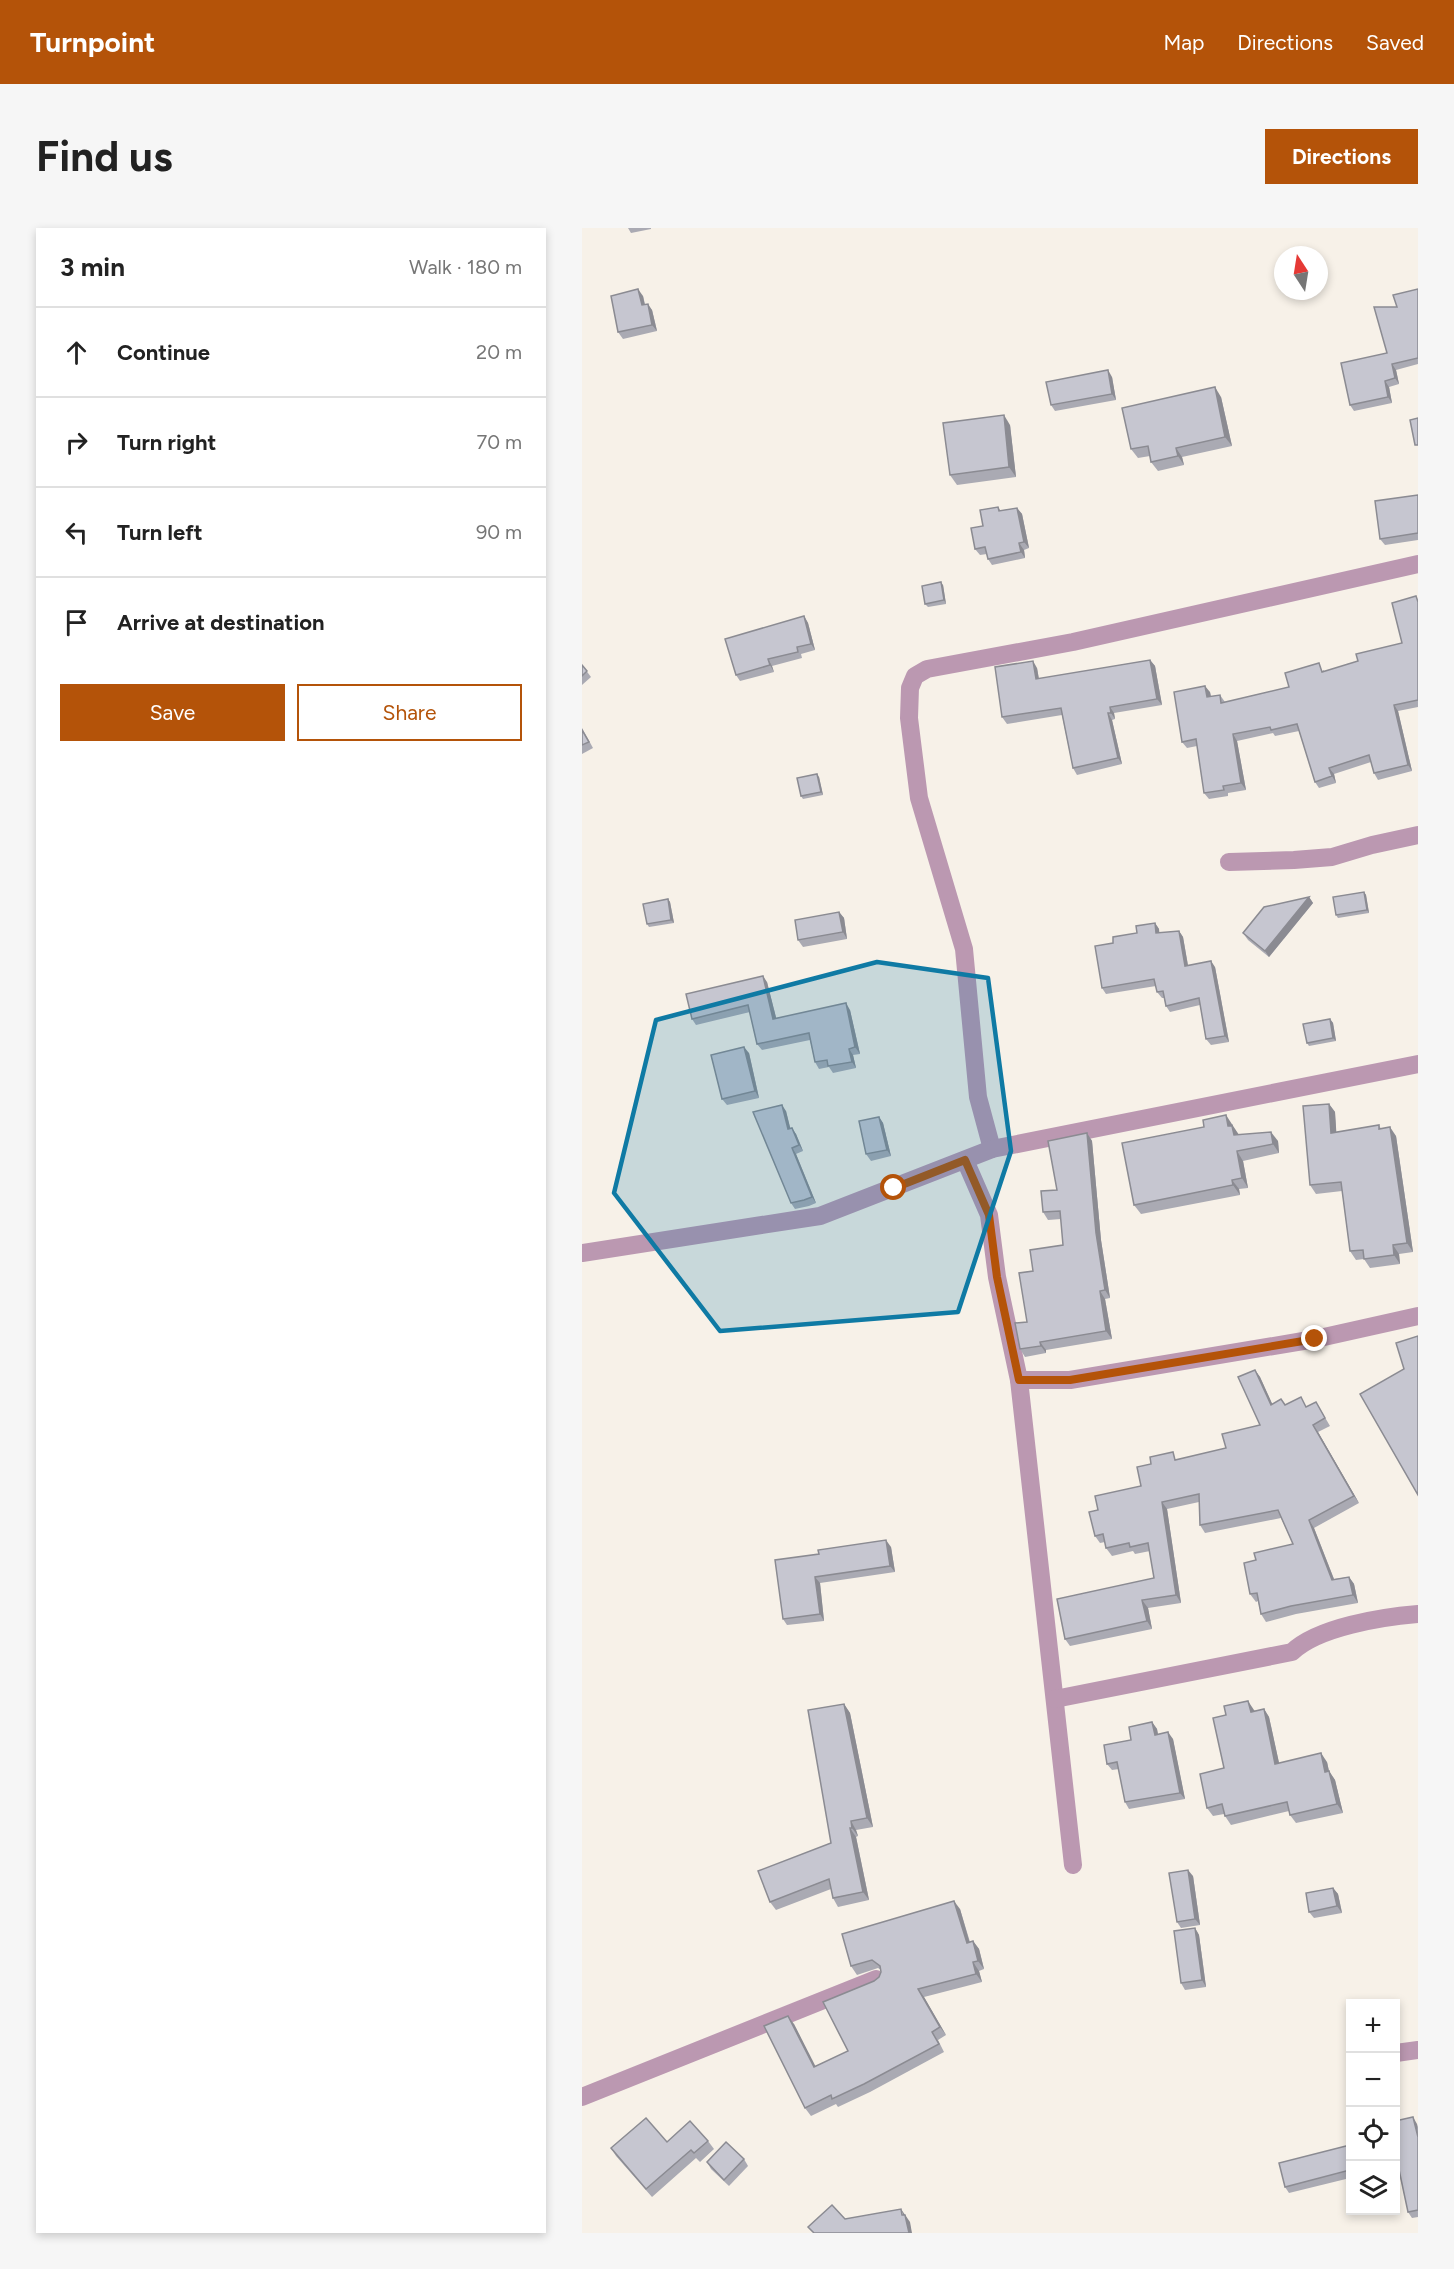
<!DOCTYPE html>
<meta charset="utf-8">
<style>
:root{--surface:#fff;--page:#f6f6f6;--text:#222;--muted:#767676;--line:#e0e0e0;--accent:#b45309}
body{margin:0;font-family:Figtree,sans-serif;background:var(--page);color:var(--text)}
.controls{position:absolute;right:18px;bottom:18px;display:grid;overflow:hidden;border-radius:0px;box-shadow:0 3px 9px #0003}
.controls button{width:54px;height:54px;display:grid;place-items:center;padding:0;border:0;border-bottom:2px solid var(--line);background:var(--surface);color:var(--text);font:30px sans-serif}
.compass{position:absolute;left:692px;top:18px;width:54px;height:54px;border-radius:50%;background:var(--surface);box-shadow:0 3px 9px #0003;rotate:348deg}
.stop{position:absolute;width:18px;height:18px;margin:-14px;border:4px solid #b45309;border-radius:50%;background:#fff}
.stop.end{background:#b45309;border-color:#fff;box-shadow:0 2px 6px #0008}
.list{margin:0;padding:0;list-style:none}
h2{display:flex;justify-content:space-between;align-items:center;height:78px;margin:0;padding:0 24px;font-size:26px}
h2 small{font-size:20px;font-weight:400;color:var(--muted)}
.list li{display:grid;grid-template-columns:39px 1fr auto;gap:18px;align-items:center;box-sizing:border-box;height:90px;padding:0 24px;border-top:2px solid var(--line)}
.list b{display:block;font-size:22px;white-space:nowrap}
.list em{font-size:20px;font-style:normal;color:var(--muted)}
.actions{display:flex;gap:12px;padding:18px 24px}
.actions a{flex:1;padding:14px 0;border:2px solid var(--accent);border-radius:0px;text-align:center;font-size:21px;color:var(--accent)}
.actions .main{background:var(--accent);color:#fff}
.icon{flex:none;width:33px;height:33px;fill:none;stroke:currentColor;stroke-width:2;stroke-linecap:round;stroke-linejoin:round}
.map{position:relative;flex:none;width:836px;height:2005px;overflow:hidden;border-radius:0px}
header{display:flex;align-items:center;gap:36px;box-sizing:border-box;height:84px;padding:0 30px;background:var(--accent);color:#fff}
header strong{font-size:28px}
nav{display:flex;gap:33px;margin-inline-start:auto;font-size:21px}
.intro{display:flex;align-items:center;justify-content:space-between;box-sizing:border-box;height:144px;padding:0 36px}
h1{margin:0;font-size:42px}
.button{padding:15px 27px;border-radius:0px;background:var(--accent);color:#fff;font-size:21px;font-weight:700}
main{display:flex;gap:36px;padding:0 36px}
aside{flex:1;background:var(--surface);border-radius:0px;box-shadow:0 3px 9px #0003}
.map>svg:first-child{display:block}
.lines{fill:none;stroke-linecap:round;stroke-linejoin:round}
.street{stroke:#bb98b1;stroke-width:18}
.wall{fill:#aaaab3}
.shaded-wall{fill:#8b8b92}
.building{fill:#c6c6d0;stroke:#8b8b92;stroke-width:1.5}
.route{stroke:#b45309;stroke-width:8}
.marked{fill:#0f7aa4;fill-opacity:0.2;stroke:#0f7aa4;stroke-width:4.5;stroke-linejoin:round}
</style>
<header>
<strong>Turnpoint</strong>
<nav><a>Map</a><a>Directions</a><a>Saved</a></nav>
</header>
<div class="intro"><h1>Find us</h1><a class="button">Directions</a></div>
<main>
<aside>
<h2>3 min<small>Walk · 180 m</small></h2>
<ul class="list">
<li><svg class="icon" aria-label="ahead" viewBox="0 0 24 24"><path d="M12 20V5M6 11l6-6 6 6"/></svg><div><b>Continue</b></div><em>20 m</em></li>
<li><svg class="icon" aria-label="right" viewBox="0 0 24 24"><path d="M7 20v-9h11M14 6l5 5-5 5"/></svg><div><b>Turn right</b></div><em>70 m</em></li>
<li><svg class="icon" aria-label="left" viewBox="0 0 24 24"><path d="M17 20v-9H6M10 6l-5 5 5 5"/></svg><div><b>Turn left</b></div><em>90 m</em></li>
<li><svg class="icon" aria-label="arrive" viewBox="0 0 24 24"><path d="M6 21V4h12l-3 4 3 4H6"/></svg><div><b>Arrive at destination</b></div></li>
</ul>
<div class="actions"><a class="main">Save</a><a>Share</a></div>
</aside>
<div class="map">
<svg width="836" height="2005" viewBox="0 0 836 2005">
<rect width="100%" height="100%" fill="#f7f1e8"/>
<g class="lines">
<g class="street">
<polyline points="647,634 712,632 750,629 790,617 836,607"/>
<polyline points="410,921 396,869 382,721 337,570 327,490 328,460 333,448 345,441 491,414 836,336"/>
<polyline points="383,932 407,987 415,1049 437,1152 488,1152 733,1111 836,1088"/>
<polyline points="0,1025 238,988 410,921 836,836"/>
<polyline points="437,1152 491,1637"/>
<path d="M473 1471 710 1424C736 1399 800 1389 836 1386"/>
<polyline points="814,1825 836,1822"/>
<polyline points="0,1869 294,1751"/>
</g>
</g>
<g class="wall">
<polygon points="46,0 69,0 69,1 49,5"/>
<polygon points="836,61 836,136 814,142 817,156 807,159 810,175 772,183 768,177 805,125 815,79"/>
<polygon points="61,68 63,76 70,82 75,103 41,111 36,104"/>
<polygon points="530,149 534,172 473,183 469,177"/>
<polygon points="639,169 650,218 600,229 602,237 576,243 569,234 568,228 556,230 549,221"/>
<polygon points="428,197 434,249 375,257 368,247"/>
<polygon points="836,267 836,312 803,317 798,311"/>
<polygon points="416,279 419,283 435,280 440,286 447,320 442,322 443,330 410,337 406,331 405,326 398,327 393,321 401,298"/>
<polygon points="361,357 364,376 346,379 343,376"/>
<polygon points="836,370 836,479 816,483 830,543 796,552 792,545 789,534 752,546 754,555 737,560 733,554 717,503 693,508 691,505 655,513 664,562 646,565 646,568 627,571 622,565 615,518 605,520 600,514 628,464 629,469 638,467 643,474 707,459 742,442 742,444 776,433 820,415"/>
<polygon points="222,388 226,395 233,422 219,426 220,430 190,438 192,444 158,453 154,447"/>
<polygon points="568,432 573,438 580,477 532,485 533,491 530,492 540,536 495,547 491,540 480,487 425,496 420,489 455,440 457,451"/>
<polygon points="0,437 9,449 0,457"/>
<polygon points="0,500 11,520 0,526"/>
<polygon points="237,549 241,567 221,571 219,568"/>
<polygon points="782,664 784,667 787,685 756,690 754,687"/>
<polygon points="727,669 731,675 687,729 666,712 661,705"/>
<polygon points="86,671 88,674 92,695 67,699 65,696"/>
<polygon points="257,684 262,690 265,711 221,719 216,712"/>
<polygon points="573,695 577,701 577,705 597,703 601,709 606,737 633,739 647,814 629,817 624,811 618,777 588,784 584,778 582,770 580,770 575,764 574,758 524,766 520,760 531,715 555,705"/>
<polygon points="185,754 194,790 268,782 278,826 271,827 274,840 251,845 247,839 237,841 233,834 228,812 180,822 175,816 168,784 114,797 110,791"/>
<polygon points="748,791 751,795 754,813 727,818 725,815"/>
<polygon points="167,825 177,870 145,877 140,871"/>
<polygon points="747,876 753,884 754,904 797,897 799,901 814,908 831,1024 817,1026 818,1036 788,1040 782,1031 774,1032 768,1023 760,963 734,966 728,957"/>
<polygon points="204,883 208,900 214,906 221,923 214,926 234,975 227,978 213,981 209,975"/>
<polygon points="297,889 301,895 309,928 289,933 284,926"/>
<polygon points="651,896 651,899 657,907 696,913 697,925 661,933 666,960 657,961 658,967 559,986 552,977"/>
<polygon points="505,905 510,913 519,1012 528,1070 523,1071 530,1111 464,1122 464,1125 443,1129 438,1121 445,1094 451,1043 481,1017 479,991 466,992 461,984 475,962"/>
<polygon points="673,1142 678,1149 690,1176 699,1171 704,1177 725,1179 734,1174 748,1198 736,1204 777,1275 732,1300 752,1351 767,1349 772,1356 776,1375 714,1386 684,1394 679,1386 676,1373 674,1374 668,1366 674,1332 711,1316 699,1290 623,1305 618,1297 617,1274 585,1281 599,1375 566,1380 570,1401 488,1418 483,1411 572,1350 568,1323 553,1326 551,1323 530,1328 524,1320 523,1314 518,1315 513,1308 516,1282 559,1258 596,1232 644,1220 678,1197"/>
<polygon points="309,1319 313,1344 238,1355 242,1393 205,1397 201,1391 193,1332"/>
<polygon points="262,1476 268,1485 291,1599 274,1602 276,1608 274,1609 287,1672 256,1679 251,1670 249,1661 194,1682 188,1674 249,1615"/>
<polygon points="682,1481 687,1489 697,1535 745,1534 747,1543 753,1552 761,1585 714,1595 708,1587 707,1583 649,1597 643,1588 642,1586 631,1588 625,1580 642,1540 644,1487 672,1482 673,1483"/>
<polygon points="570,1494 575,1501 576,1506 591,1511 603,1571 547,1581 543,1574 537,1541 530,1542 525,1536 549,1512"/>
<polygon points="611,1648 618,1697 599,1700 595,1694"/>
<polygon points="751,1660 756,1666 760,1685 732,1690 727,1684"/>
<polygon points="378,1681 388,1714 391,1713 397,1721 402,1741 397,1743 400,1754 342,1769 364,1807 356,1812 362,1824 288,1864 256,1879 254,1876 229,1888 223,1880 212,1796 233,1839 266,1823 292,1753 297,1749 299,1744 299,1742 296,1740 275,1747 269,1738"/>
<polygon points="613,1700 617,1707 624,1759 603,1762 599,1755"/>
<polygon points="813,1893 835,1896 836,1899 836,1989 830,1990 826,1984 816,1939 813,1940"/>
<polygon points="126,1913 132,1921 118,1934 114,1930 70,1969 34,1928 29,1920 85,1914"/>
<polygon points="768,1917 768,1950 707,1965 703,1959"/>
<polygon points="162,1931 166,1938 147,1958 129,1941 125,1934"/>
</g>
<g class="shaded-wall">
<polygon points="56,61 61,68 64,84 60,77"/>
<polygon points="66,76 70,82 75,103 70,97"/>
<polygon points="810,136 814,142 817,156 813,150"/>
<polygon points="526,142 530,149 534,172 530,166"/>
<polygon points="803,153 807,159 810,175 806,169"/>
<polygon points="633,159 639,169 650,218 643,209"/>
<polygon points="422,187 428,197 434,249 427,239"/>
<polygon points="594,220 600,229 602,237 596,228"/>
<polygon points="435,280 440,286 447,320 442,314"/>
<polygon points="437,315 442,322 443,330 439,324"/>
<polygon points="359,354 361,357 364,376 362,372"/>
<polygon points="222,388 226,395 233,422 229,416"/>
<polygon points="186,431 190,438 192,444 188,437"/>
<polygon points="568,432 573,438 580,477 575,471"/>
<polygon points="451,433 455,440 458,458 454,451"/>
<polygon points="623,458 628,464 630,475 625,469"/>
<polygon points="812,477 816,483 830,543 826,537"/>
<polygon points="528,479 532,485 533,491 529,485"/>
<polygon points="526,485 530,492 540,536 536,530"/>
<polygon points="651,506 655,513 664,562 659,555"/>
<polygon points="747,540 752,546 754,555 750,548"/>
<polygon points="235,546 237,549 241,567 239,564"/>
<polygon points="782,664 784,667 787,685 785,682"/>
<polygon points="727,669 731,675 687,729 683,723"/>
<polygon points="86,671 88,674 92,695 89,692"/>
<polygon points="257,684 262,690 265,711 261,704"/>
<polygon points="573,695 577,701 578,711 574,705"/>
<polygon points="597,703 601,709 607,744 603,738"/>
<polygon points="629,733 633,739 647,814 643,808"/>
<polygon points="181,748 185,754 196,797 191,791"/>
<polygon points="264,775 268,782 278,826 273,819"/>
<polygon points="748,791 751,795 754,813 751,810"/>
<polygon points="162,819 167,825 177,870 173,863"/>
<polygon points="267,821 271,827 274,840 270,834"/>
<polygon points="747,876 753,884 755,914 749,905"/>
<polygon points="200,877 204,883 210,907 206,901"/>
<polygon points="644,887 657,907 659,916 646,898"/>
<polygon points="297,889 301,895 309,928 305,922"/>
<polygon points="808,899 814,908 831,1024 825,1015"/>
<polygon points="210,900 214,906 221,923 217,917"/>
<polygon points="689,904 696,913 697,925 691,916"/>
<polygon points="505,905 510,913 519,1012 528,1070 523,1062 514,1005"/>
<polygon points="210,920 214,926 234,975 230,969"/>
<polygon points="655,923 661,933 666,960 660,950"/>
<polygon points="650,952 657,961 658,967 651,957"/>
<polygon points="811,1017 817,1026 818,1036 812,1027"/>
<polygon points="518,1063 523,1071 530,1111 524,1103"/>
<polygon points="458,1114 464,1122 464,1125 459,1118"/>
<polygon points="673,1142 678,1149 694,1184 689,1177"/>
<polygon points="731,1197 736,1204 777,1275 772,1268"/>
<polygon points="580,1274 585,1281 599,1375 594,1367"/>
<polygon points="727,1292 732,1300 755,1359 750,1352"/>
<polygon points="304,1312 309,1319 313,1344 308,1338"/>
<polygon points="233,1349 238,1355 242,1393 238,1386"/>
<polygon points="767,1349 772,1356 776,1375 771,1367"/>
<polygon points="560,1372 566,1380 570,1401 565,1393"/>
<polygon points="666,1473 672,1482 675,1492 669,1484"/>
<polygon points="262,1476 268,1485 291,1599 285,1590"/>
<polygon points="682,1481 687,1489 699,1544 693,1536"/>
<polygon points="570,1494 575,1501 577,1513 573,1507"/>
<polygon points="586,1504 591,1511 603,1571 598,1565"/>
<polygon points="739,1525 745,1534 749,1553 743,1544"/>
<polygon points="747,1543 753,1552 761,1585 755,1576"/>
<polygon points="269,1593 274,1602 276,1608 270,1600"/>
<polygon points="268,1600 274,1609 287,1672 281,1664"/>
<polygon points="606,1642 611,1648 618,1697 613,1691"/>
<polygon points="751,1660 756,1666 760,1685 755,1678"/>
<polygon points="372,1673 378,1681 390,1723 385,1715"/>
<polygon points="613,1700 617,1707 624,1759 620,1752"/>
<polygon points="391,1713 397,1721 402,1741 396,1733"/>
<polygon points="391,1734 397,1743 400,1754 394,1746"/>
<polygon points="336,1761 342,1769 364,1807 358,1799"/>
<polygon points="206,1788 212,1796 238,1847 232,1839"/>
<polygon points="831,1889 835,1896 836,1909"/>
<polygon points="319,1981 328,1994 330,2005 327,2005"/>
</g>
<g class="building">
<polygon points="56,61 60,77 66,76 70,97 36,104 29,68"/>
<polygon points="836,61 836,130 810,136 813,150 803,153 806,169 768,177 759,135 805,125 792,79 815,79 811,67"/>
<polygon points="526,142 530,166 469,177 464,154"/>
<polygon points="633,159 643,209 594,220 596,228 569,234 566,218 549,221 540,180"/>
<polygon points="422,187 427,239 368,247 361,195"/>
<polygon points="836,190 836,217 833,217 828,192"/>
<polygon points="836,267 836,305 798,311 793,273"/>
<polygon points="416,279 417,283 435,280 442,314 437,315 439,324 406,331 403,319 393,321 389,300 401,298 398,282"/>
<polygon points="359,354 362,372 343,376 340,358"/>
<polygon points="834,368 836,374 836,472 812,477 826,537 792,545 787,527 747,540 750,548 733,554 715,496 689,502 688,499 651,506 659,555 641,558 642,562 622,565 614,511 600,514 592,464 623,458 625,469 638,467 639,475 707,459 703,445 737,435 740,444 776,433 774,426 820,415 810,375"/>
<polygon points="222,388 229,416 215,419 216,424 186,431 188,437 154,447 143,411"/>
<polygon points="568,432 575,471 528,479 529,485 526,485 536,530 491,540 479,480 420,489 413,439 451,433 454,451"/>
<polygon points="0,437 5,443 0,448"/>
<polygon points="0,502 7,514 0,517"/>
<polygon points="235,546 239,564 219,568 215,550"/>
<polygon points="782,664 785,682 754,687 751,669"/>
<polygon points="727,669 683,723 661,705 682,679"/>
<polygon points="86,671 89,692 65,696 61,676"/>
<polygon points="257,684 261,704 216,712 213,692"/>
<polygon points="573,695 574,705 597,703 603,738 629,733 643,808 624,811 617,770 584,778 581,763 575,764 572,751 520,760 513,718 531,715 531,709 555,705 554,698"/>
<polygon points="181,748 191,791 264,775 273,819 267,821 270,834 246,838 245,832 233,834 227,805 175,816 166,777 110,791 104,766"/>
<polygon points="748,791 751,810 725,815 721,796"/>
<polygon points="162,819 173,863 140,871 129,827"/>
<polygon points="747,876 749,905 797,897 797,901 808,899 825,1015 811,1017 812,1027 782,1031 781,1022 768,1023 759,954 728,957 721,878"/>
<polygon points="200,877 206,901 210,900 217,917 210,920 230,969 222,972 209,975 171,884"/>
<polygon points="644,887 646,898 650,898 652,907 689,904 691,916 655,923 660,950 650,952 651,957 552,977 540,915 622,899 621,892"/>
<polygon points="297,889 305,922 284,926 277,893"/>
<polygon points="505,905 514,1005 523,1062 518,1063 524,1103 458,1114 459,1118 438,1121 433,1095 445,1094 437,1045 451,1043 448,1022 481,1017 478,983 461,984 459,963 475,962 466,913"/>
<polygon points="836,1108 836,1267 778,1166 822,1141 814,1115"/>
<polygon points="673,1142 689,1177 699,1171 703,1177 719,1169 724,1179 734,1174 743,1190 731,1197 772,1268 727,1292 750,1352 767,1349 771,1367 709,1378 679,1386 675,1365 668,1366 662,1335 674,1332 672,1325 711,1316 696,1282 618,1297 617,1266 580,1274 594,1367 560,1372 565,1393 483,1411 475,1371 572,1350 566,1315 548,1319 547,1315 524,1320 521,1306 513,1308 507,1284 516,1282 513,1268 559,1258 555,1239 569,1236 568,1229 591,1224 593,1232 644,1220 640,1206 678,1197 656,1149"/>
<polygon points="304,1312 308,1338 233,1349 238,1386 201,1391 193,1332 237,1326 236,1322"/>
<polygon points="666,1473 669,1484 682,1481 693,1536 739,1525 743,1544 747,1543 755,1576 708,1587 705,1574 643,1588 640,1576 625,1580 618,1546 642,1540 631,1490 644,1487 642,1478"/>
<polygon points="262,1476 285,1590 269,1593 270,1600 268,1600 281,1664 251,1670 247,1651 188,1674 176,1643 249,1615 226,1482"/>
<polygon points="570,1494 573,1507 586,1504 598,1565 543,1574 535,1534 525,1536 522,1517 549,1512 547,1499"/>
<polygon points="606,1642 613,1691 595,1694 587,1645"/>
<polygon points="751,1660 755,1678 727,1684 724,1665"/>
<polygon points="372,1673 385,1715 391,1713 396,1733 391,1734 394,1746 336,1761 358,1799 350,1804 357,1816 282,1856 250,1871 249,1867 223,1880 182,1798 206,1788 232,1839 266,1823 241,1774 292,1753 297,1749 299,1744 298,1738 290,1732 269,1738 260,1706"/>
<polygon points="613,1700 620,1752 599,1755 592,1703"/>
<polygon points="831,1889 836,1909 836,1982 826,1984 815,1932 813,1933 813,1893"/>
<polygon points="64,1890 85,1914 108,1893 126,1913 112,1925 109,1922 64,1961 29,1920"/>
<polygon points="144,1914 162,1931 142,1952 125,1934"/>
<polygon points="768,1917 768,1942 703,1959 697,1935"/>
<polygon points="250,1977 263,1991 319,1981 320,1987 323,1987 327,2005 232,2005 226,1999"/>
</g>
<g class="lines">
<polyline class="route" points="312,960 383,932 407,987 415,1049 437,1152 488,1152 733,1111"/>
</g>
<path class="marked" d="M295 734 406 750 429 923 376 1084 138 1103 32 965 74 792Z"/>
</svg>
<div class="controls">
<button>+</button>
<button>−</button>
<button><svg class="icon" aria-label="locate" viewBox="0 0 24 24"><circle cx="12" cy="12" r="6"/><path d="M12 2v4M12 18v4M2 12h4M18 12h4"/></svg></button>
<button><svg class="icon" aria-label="layers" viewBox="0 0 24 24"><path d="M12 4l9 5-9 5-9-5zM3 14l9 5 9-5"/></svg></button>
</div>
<svg class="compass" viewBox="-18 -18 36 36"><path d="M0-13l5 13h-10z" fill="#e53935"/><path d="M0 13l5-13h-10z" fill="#767676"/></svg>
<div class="stop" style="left:312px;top:960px"></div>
<div class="stop end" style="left:733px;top:1111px"></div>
</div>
</main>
